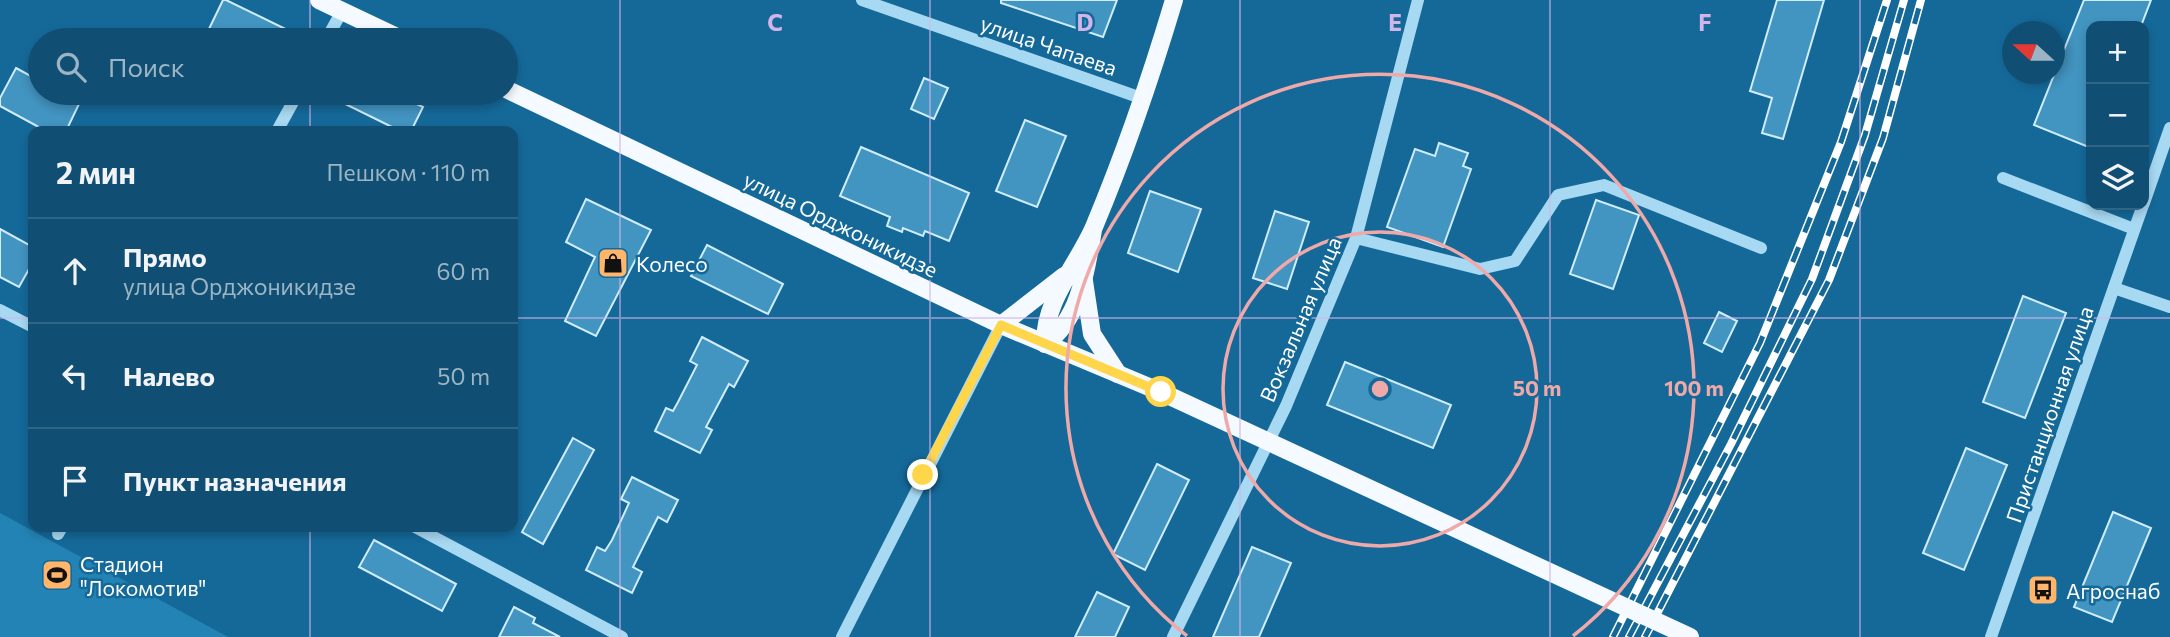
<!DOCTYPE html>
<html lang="ru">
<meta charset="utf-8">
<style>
:root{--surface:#104f73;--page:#195678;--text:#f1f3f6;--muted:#9cb5c4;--line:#306685}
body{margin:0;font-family:Commissioner,sans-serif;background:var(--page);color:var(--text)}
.controls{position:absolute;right:21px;top:21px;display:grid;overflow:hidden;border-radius:14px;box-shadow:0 4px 10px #0003}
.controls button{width:63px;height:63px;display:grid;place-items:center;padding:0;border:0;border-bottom:2px solid var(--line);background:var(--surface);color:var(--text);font:35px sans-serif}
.compass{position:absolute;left:2002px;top:21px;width:63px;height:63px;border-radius:50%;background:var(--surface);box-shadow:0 4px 10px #0003;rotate:291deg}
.stop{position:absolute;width:21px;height:21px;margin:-16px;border:5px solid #ffd54a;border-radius:50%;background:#fff}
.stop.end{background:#ffd54a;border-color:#fff;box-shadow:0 2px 7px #0008}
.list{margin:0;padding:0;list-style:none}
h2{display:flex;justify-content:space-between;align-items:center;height:91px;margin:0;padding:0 28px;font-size:30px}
h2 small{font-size:23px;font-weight:400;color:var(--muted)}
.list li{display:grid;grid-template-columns:46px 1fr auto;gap:21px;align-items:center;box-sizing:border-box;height:105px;padding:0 28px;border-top:2px solid var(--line)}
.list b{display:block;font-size:26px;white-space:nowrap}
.list p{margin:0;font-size:23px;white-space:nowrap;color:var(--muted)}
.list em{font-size:23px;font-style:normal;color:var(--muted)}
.icon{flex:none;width:38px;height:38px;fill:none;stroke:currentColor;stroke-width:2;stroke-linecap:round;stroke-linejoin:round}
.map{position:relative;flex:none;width:2170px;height:637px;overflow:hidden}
.search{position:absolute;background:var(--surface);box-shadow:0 4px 10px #0003;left:28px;top:28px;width:490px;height:77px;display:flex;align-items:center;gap:18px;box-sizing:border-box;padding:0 24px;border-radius:38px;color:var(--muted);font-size:26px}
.panel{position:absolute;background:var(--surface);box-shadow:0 4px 10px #0003;left:28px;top:126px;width:490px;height:406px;border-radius:14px}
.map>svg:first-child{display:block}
.green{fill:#2483b5}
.building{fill:#4294c1;stroke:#d0edfd;stroke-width:2}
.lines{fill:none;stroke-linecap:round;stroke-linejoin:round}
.minor{stroke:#a8d9f2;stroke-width:12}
.major{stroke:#f4faff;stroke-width:18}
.rail-casing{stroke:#fff;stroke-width:8}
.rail{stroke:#156999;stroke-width:5;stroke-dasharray:16;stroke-linecap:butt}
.major-bridge{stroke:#f4faff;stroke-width:18}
.route{stroke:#ffd54a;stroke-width:9}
.grid{fill:none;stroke:#d1b5e9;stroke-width:2;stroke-opacity:0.55}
.ring{fill:none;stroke:#efa9a9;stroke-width:3.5}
.labels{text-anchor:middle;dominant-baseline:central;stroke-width:5;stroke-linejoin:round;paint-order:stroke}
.street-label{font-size:21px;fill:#fff;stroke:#156999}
.poi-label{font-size:21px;fill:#fff;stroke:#156999;text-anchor:start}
.grid-label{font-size:23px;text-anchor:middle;font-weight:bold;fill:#d1b5e9;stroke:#156999;stroke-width:5;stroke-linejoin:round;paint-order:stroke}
.centre{fill:#efa9a9;stroke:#156999;stroke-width:3.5}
.ring-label{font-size:21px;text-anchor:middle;font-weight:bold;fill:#efa9a9;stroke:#156999;stroke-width:5;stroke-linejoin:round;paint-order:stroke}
</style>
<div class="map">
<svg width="2170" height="637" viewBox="0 0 2170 637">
<rect width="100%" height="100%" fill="#156999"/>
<polygon class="green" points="0,513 228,637 0,637"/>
<g class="building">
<polygon points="223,0 226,0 308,40 223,40 207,33"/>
<polygon points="1001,0 1117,0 1103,37 1001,3"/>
<polygon points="1777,0 1824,0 1783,139 1762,133 1772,98 1750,91"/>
<polygon points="2084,0 2151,0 2141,26 2091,26 2091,148 2034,125"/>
<polygon points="16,68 40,81 40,93 63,93 80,102 66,131 46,131 0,106 0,98"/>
<polygon points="924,78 948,88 934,119 911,109"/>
<polygon points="323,93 394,93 423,107 411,131 400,131"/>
<polygon points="1025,120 1066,136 1037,207 996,191"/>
<polygon points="1439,143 1468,153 1463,166 1471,169 1443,247 1387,227 1415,149 1435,156"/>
<polygon points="861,147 969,193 949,241 925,231 923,236 903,228 902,232 887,226 890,217 840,196"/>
<polygon points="1150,191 1201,209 1178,272 1128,253"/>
<polygon points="586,199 651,230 596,336 565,321 595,257 566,242"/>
<polygon points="1596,200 1639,215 1613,289 1570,274"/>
<polygon points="1275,211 1309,222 1287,289 1253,278"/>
<polygon points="0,229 33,247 33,262 19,287 0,277"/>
<polygon points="707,245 783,284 768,314 691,276"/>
<polygon points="2023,296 2066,313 2025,418 1983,402"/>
<polygon points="1719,312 1737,321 1722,352 1704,343"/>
<polygon points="702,337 748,361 734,387 729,384 706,427 712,430 700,453 655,431 666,408 673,411 678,402 697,365 690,361"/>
<polygon points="1345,362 1451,405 1433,448 1327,405"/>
<polygon points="573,438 594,450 543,544 522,532"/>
<polygon points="1966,448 2007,465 1964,570 1923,553"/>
<polygon points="1157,464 1189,480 1145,570 1113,554"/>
<polygon points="632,477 678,500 667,522 658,517 633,567 642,572 632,593 586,570 597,547 605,551 612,540 629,503 621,499"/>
<polygon points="2113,512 2151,528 2112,622 2074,607"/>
<polygon points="374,540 456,584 442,611 359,567"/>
<polygon points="1252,547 1291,563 1259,637 1213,637"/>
<polygon points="1097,592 1129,607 1115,637 1075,637"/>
<polygon points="514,607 535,618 533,623 560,637 499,637"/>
</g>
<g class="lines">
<g class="minor">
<polyline points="862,0 1144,99"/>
<polyline points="326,40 342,11"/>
<polyline points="277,131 298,93"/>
<polyline points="2003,178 2134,229"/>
<polyline points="2144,203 2170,128"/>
<polyline points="1356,238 1480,269 1515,261 1558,195 1604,185 1761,248"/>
<polyline points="2114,288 2170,307"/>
<polyline points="0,310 33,327"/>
<polyline points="415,527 622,637"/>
<polyline points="58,534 62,527"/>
<polyline points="842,637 1001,325"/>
<polyline points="1173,637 1286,406 1356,238 1418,0"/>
<polyline points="1991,637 2143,205"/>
</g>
<g class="major">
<polyline points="319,0 403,40"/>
<polyline points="506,89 1001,325 1161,392"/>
<path d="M1093 230C1086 271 1080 319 1045 344 1044 300 1077 266 1094 227 1125 153 1151 77 1174 0"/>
<polyline points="1084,281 1092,334 1118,374"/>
<polyline points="1001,325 1064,276"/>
</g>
<g class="rail-casing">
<g id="rail">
<polyline points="1613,637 1760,343 1841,142 1887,0"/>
<polyline points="1629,637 1731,444 1812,279 1865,135 1904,0"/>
<polyline points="1645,637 1829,280 1883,138 1921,0"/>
</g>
</g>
<use href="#rail" class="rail"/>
<polyline class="major-bridge" points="1161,392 1690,637"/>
</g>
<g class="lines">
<polyline class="route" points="923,475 1001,325 1161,392"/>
</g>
<path class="grid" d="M310 0V40M620 0V637M930 0V637M1240 0V637M1550 0V637M1860 0V637M310 93V131M0 318H33M513 318H2170M310 527V637"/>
<g class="ring">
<circle cx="1380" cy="389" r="157"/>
<path d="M1187 636A314 314 0 1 1 1573 636"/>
</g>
<defs>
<g id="shop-square" transform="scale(1.575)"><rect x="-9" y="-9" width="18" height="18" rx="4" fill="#ffb66a" stroke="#156999"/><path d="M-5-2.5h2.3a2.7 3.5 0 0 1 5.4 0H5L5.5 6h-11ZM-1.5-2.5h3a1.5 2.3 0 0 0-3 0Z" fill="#111"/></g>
<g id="stadium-square" transform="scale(1.575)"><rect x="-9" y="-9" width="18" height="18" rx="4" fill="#ffb66a" stroke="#156999"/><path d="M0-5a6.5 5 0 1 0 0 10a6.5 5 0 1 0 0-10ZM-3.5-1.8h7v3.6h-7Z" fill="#111"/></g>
<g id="bus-square" transform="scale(1.575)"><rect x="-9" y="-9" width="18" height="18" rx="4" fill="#ffb66a" stroke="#156999"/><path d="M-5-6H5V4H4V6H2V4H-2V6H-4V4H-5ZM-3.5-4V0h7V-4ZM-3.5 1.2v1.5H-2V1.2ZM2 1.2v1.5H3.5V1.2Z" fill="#111"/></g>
</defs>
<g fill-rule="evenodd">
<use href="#shop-square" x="613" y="263"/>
<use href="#stadium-square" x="57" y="575"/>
<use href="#bus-square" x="2043" y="590"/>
</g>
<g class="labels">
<g class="street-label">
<text transform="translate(1049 45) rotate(19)">улица Чапаева</text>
<text transform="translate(841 224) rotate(26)">улица Орджоникидзе</text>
<text transform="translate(1300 319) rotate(-67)">Вокзальная улица</text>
<text transform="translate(2049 414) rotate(-71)">Пристанционная улица</text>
</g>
<g class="poi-label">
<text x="636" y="263">Колесо</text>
<text x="80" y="563">Стадион<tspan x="80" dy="24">"Локомотив"</tspan></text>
<text x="2066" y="590">Агроснаб</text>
</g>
</g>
<g class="grid-label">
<text x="775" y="31">C</text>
<text x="1085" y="31">D</text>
<text x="1395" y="31">E</text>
<text x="1705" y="31">F</text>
</g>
<circle cx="1380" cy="389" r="10" class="centre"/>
<g class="ring-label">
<text x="1537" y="396">50 m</text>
<text x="1694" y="396">100 m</text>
</g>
</svg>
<div class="controls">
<button>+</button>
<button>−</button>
<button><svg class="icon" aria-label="layers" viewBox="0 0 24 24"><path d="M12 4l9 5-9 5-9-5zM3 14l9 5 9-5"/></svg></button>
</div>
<svg class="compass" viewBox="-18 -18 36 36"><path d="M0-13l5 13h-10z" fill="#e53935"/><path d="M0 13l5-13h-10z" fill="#9cb5c4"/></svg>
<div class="stop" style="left:1161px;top:392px"></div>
<div class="stop end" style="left:923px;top:475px"></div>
<div class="search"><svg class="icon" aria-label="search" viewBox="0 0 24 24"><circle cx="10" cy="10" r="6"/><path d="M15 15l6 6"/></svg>Поиск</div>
<section class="panel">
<h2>2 мин<small>Пешком · 110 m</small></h2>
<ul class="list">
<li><svg class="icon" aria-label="ahead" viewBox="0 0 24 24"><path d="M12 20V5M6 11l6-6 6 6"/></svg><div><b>Прямо</b><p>улица Орджоникидзе</p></div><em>60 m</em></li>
<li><svg class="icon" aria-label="left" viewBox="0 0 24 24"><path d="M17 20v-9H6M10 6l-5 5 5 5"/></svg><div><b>Налево</b></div><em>50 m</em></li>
<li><svg class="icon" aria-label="arrive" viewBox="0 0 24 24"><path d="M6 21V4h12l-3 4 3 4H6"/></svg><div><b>Пункт назначения</b></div></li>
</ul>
</section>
</div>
